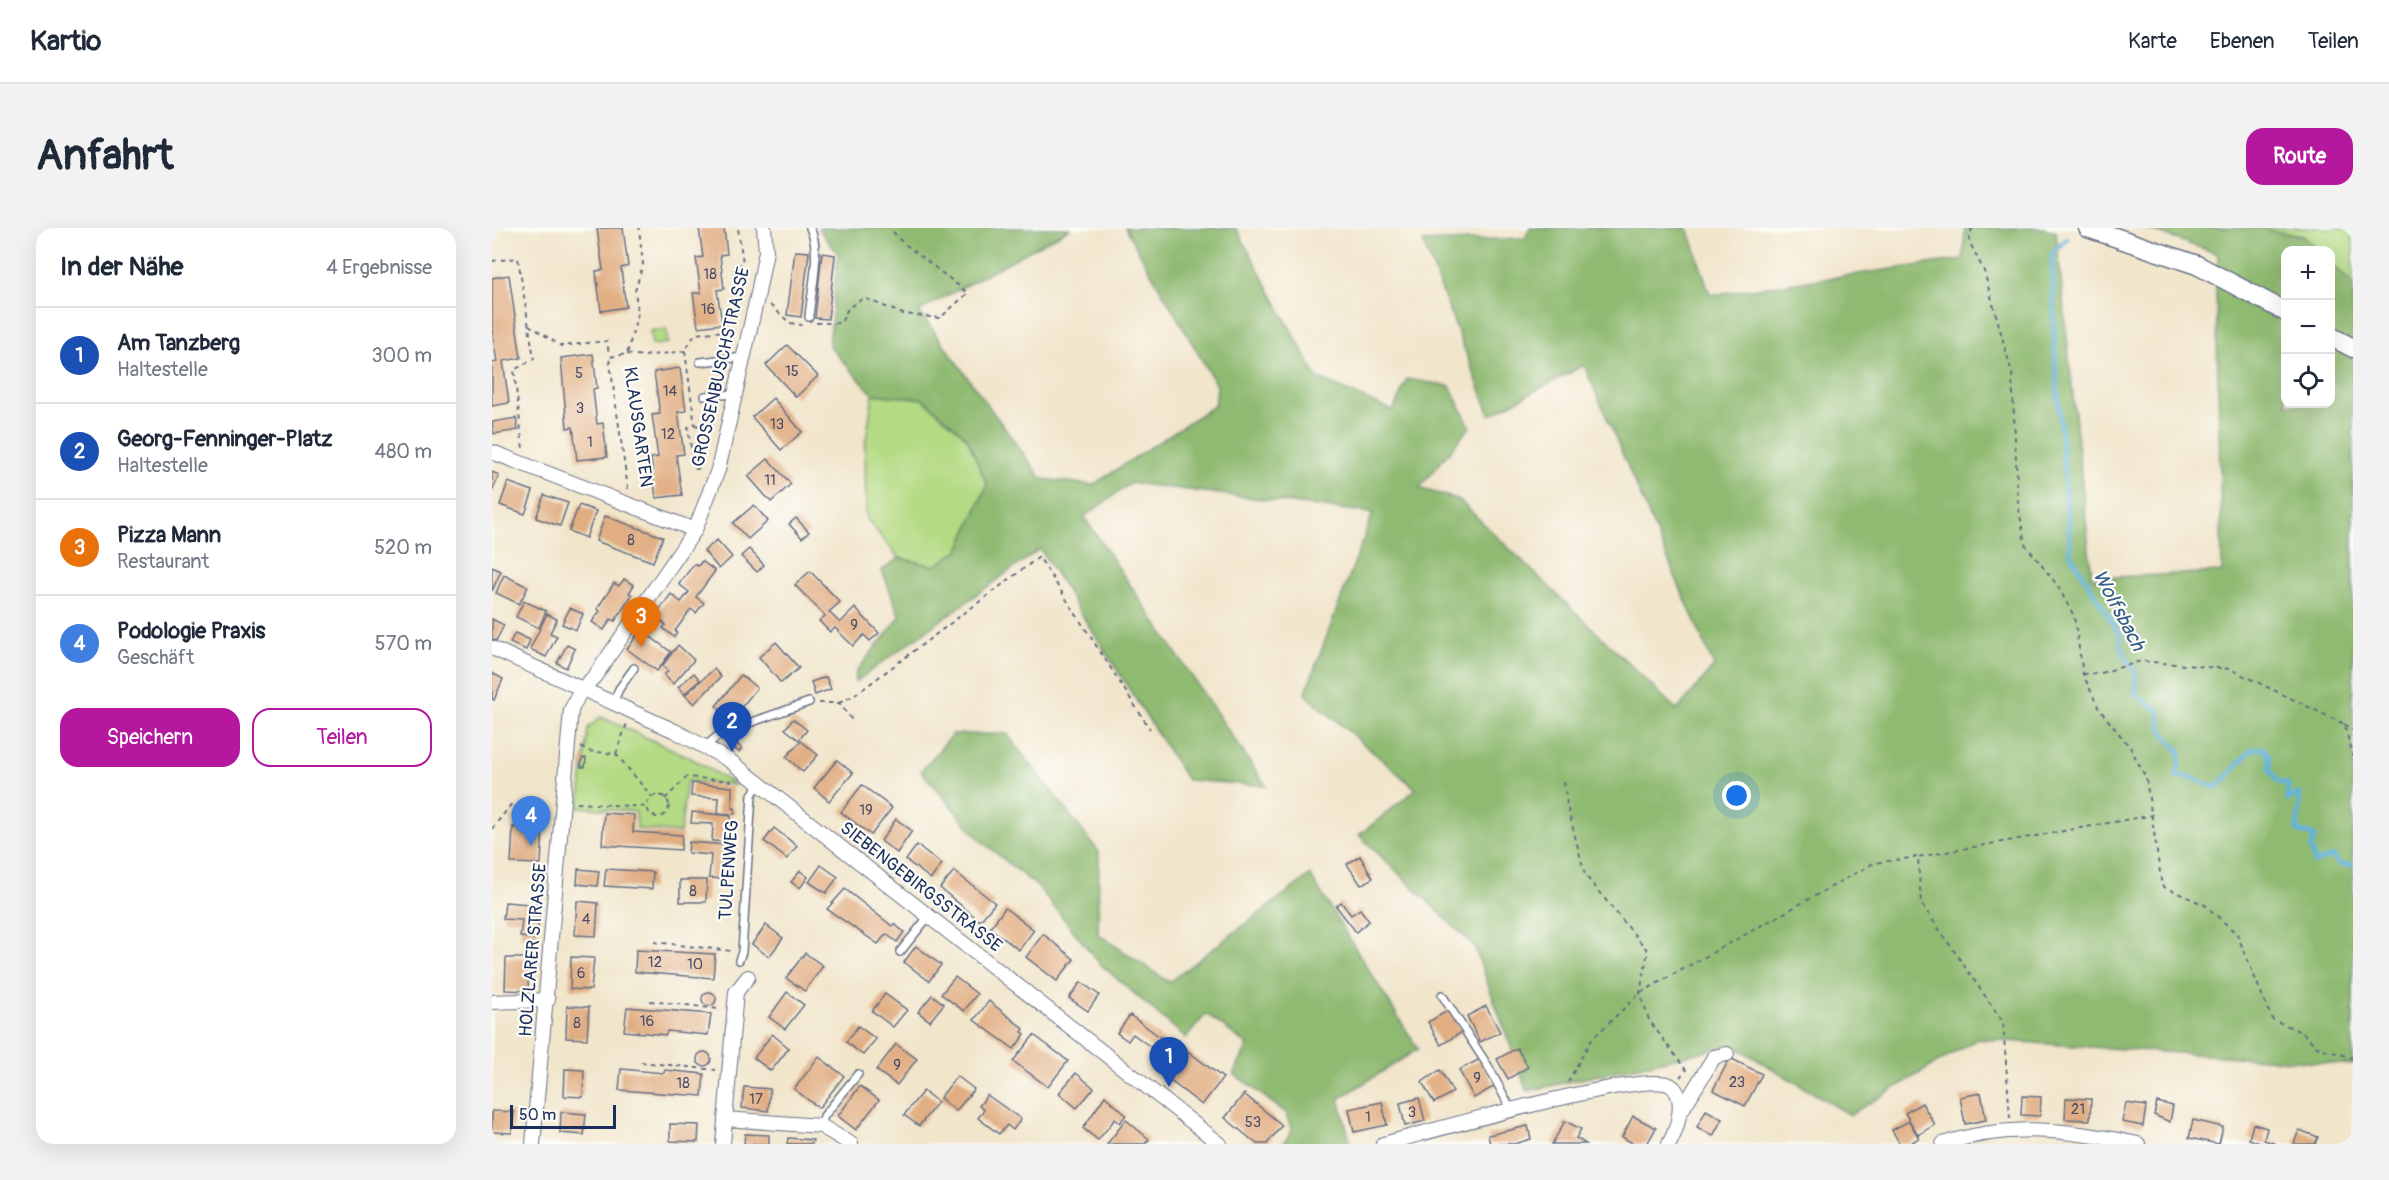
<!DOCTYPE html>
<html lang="de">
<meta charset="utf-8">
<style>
:root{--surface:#fff;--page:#f2f2f3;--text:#1f2937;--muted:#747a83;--line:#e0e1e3;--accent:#b5179e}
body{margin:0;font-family:Pangolin,sans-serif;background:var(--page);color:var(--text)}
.controls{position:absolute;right:18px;top:18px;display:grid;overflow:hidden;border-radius:12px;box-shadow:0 6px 24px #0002}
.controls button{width:54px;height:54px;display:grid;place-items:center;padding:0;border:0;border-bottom:2px solid var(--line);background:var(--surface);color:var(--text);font:30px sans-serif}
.scale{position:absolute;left:18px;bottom:15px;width:106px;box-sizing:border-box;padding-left:6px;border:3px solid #1b2f5e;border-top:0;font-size:16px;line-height:21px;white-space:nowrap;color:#1b2f5e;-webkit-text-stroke:4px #fdfcf7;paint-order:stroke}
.you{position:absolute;left:1245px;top:568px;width:21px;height:21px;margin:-15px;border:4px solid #fff;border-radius:50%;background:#1a73e8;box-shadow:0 0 0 9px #1a73e833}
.badge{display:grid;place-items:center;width:39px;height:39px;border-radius:50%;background:var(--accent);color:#fff;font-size:20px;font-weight:700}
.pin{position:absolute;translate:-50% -50px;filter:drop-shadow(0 2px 3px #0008)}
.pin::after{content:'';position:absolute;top:32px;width:21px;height:18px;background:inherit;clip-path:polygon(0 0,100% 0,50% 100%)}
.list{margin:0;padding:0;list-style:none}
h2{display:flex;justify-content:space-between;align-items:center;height:78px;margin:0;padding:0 24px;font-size:26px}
h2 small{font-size:20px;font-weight:400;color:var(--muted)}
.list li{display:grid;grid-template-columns:39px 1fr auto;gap:18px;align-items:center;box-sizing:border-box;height:96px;padding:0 24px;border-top:2px solid var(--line)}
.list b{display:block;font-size:22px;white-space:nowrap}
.list p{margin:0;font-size:20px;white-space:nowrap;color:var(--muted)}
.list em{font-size:20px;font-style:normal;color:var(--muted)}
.actions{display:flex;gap:12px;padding:18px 24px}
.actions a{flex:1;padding:14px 0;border:2px solid var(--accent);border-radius:18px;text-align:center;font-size:21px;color:var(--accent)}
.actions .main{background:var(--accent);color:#fff}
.icon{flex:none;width:33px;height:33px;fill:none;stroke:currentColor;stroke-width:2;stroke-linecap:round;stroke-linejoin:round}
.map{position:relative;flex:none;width:1861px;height:916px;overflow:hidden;border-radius:18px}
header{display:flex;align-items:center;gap:36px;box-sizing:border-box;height:84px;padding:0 30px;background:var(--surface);border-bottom:2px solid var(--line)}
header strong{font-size:28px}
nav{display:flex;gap:33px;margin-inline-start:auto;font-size:21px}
.intro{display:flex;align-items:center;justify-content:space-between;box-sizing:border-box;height:144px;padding:0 36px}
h1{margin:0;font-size:42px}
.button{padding:15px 27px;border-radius:18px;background:var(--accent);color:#fff;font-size:21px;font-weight:700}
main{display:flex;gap:36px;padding:0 36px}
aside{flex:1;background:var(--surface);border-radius:18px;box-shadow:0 6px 24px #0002}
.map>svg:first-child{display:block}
.green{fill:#b4da83;stroke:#688470;stroke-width:1.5}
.forest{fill:#8fba71;stroke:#557468;stroke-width:1.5}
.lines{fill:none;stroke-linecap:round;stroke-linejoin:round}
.stream{stroke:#62b2dd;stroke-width:4.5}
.building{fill:#e1ad82}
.lane-casing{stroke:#666f84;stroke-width:10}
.street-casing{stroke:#666f84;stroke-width:16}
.secondary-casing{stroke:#666f84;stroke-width:21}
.path{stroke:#666f84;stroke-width:2;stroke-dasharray:4.5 4.5;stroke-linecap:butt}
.lane{stroke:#fff;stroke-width:7}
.street{stroke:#fff;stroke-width:14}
.secondary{stroke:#fff;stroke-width:18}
.labels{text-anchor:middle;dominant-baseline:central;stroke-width:4.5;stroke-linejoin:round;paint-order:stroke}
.number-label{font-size:15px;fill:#4c4e67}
.street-label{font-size:18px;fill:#1b2f5e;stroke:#fdfcf7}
.water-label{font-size:20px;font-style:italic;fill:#345d8a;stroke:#fdfcf7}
</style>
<header>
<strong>Kartio</strong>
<nav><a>Karte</a><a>Ebenen</a><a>Teilen</a></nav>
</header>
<div class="intro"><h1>Anfahrt</h1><a class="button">Route</a></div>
<main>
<aside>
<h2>In der Nähe<small>4 Ergebnisse</small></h2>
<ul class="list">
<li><span class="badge" style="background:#1a4fb4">1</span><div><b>Am Tanzberg</b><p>Haltestelle</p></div><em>300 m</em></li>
<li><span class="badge" style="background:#1a4fb4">2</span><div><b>Georg-Fenninger-Platz</b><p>Haltestelle</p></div><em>480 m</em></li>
<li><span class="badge" style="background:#e8710a">3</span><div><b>Pizza Mann</b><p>Restaurant</p></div><em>520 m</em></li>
<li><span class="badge" style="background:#3f7fe0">4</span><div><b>Podologie Praxis</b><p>Geschäft</p></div><em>570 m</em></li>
</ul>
<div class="actions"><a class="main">Speichern</a><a>Teilen</a></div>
</aside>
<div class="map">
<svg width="1861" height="916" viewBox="0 0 1861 916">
<rect width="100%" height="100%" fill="#fdfcf7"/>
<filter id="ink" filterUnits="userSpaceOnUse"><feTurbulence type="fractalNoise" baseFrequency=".0167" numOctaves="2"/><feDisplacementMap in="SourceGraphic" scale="12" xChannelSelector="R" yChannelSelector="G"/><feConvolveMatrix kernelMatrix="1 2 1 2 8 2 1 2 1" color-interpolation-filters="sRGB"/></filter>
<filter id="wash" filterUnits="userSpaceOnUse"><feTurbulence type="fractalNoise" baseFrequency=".008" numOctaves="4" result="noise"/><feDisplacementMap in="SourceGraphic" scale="24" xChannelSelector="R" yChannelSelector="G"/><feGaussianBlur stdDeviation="1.35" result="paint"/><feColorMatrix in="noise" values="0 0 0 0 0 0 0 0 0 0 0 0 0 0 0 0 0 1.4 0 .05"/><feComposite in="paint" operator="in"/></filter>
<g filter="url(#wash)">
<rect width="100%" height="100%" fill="#f1e5ca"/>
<g class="green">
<polygon points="1777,0 1861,0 1861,57 1839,35 1838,22 1826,22 1811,8 1777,3"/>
<polygon points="174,101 176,115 160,117 158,103"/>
<polygon points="381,166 431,171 475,210 495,257 467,322 443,338 407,330 374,290 373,218"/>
<polygon points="109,489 197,529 244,557 195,553 188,605 145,601 144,584 87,579 96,500"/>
</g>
<g class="forest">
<polygon points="326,0 579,0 427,83 550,251 601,257 723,177 725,158 633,0 744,0 825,150 901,183 915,151 958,158 978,199 927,260 967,272 1185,482 1222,438 1092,137 998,187 931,14 1033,10 1038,0 1196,0 1218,67 1471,31 1473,0 1553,0 1564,4 1600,350 1730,344 1724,60 1726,26 1652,0 1777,0 1778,3 1811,8 1826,22 1794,22 1794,176 1838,176 1839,35 1861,57 1861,837 1485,811 1358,887 1241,817 1035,863 982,718 867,607 924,561 813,466 881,285 639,255 592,289 774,558 695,552 548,321 363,454 364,444 408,389 390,342 407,330 443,338 467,322 495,257 475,210 431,171 381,166 337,118 346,26"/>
<polygon points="461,506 515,506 607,624 606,706 677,754 818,647 926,821 847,871 859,916 791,916 800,903 794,885 742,846 756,817 714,786 694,810 608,736 547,660 488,612 429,543"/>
</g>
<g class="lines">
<path class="stream" d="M1575 11 1560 24 1563 131 1579 327 1629 409C1627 435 1651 435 1643 466L1666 482C1668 488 1668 496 1670 501 1682 525 1695 513 1684 548L1698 549 1725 560 1759 522 1770 520 1777 527 1778 542 1786 554 1796 556 1795 572 1808 565 1805 603 1823 608 1819 620 1823 635 1841 628 1848 637H1861"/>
</g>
<g id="blocks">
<g class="building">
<polygon points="112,0 131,0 136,38 129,40 134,79 109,83 104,43 111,42 105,1"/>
<polygon points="207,0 232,0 235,26 228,27 232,61 225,62 230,96 206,99 201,65 209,65 204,30 211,29"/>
<polygon points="303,23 317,24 309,89 295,87"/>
<polygon points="330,25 343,27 336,91 323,90"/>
<polygon points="17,47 29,130 11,133 17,175 0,178 0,135 5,134 0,102 0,50"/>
<polygon points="295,117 326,148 304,169 274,137"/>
<polygon points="101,126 105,160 101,161 105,196 111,195 115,229 85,232 81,199 75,200 69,130"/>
<polygon points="188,140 194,183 186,184 192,226 184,227 190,267 164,270 159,230 166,229 160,187 168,186 162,144"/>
<polygon points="281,170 310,204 289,222 260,189"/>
<polygon points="24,190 26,202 2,206 0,194"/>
<polygon points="276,231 299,256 279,274 256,248"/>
<polygon points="0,244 7,247 0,264"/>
<polygon points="16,254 41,263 33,286 8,277"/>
<polygon points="52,267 76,275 68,298 44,290"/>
<polygon points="87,277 104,283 94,310 77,303"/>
<polygon points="262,277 276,293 256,311 241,295"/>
<polygon points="113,288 171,309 161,334 104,313"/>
<polygon points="304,290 317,304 310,310 297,296"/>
<polygon points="225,312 240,329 227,341 212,323"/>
<polygon points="257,321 272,337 265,344 249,328"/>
<polygon points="210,333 223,343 204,369 212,375 204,385 199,381 183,403 185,405 182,409 171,400 174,397 163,388 179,366 189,374 197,364 187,356 202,336 206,338"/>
<polygon points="0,339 9,343 0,363"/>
<polygon points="318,343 348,374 337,384 348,395 363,380 387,405 378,413 372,407 361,418 343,400 338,404 327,393 333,388 303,357"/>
<polygon points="12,347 36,359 27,376 4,365"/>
<polygon points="132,351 142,357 137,365 140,367 123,393 119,391 112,402 100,394 108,383 105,381 122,355 127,358"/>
<polygon points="32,373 54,383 47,400 24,389"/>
<polygon points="78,380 91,386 84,402 70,396"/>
<polygon points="55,386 65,391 58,405 65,408 54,429 38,421"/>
<polygon points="0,391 12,397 4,413 0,411"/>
<polygon points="149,402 179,424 165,443 135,421"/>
<polygon points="23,405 38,412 34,422 18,415"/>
<polygon points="284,414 307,440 289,455 267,429"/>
<polygon points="75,417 83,421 74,440 65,435"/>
<polygon points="186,417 202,432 181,456 172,447 176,443 170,438"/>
<polygon points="222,441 229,449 202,476 193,467"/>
<polygon points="0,445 11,451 2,472 0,471"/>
<polygon points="202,445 208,452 192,466 186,459"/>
<polygon points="249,447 265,460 240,491 224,478"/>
<polygon points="334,449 339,461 323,467 319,454"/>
<polygon points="301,491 315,502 307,512 293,501"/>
<polygon points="309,513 326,527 311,544 294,529"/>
<polygon points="242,514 250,520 247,524 239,518"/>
<polygon points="90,530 94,530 93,539 89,539"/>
<polygon points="345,532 361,545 337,573 322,560"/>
<polygon points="200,555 240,559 240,580 243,580 243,586 226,585 227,570 199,568"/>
<polygon points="370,557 400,580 379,607 349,584"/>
<polygon points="200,584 239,588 237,614 220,613 221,596 199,595"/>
<polygon points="112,585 142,587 141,604 190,607 189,622 110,617"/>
<polygon points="404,591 420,603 405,625 389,613"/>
<polygon points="21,599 51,600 49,636 19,635"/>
<polygon points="282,600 305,618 295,631 272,613"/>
<polygon points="197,614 236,617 233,651 217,650 219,627 196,625"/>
<polygon points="425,617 450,636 439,651 414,632"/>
<polygon points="868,628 881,650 869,657 855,636"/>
<polygon points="329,637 346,649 334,665 317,654"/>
<polygon points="86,641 107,643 105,658 85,656"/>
<polygon points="114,641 161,644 160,661 112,658"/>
<polygon points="308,643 316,649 308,660 299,654"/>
<polygon points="462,643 503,675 488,693 448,660"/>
<polygon points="188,652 215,652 214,674 188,674"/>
<polygon points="353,661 400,698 402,696 412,704 405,714 394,706 386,716 335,681"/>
<polygon points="85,673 106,675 104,708 83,707"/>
<polygon points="13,674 48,677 45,711 28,709 30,692 11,691"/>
<polygon points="849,674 859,687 868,681 877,693 864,704 844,678"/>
<polygon points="513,680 542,702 527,722 498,700"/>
<polygon points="274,697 291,710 277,729 260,716"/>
<polygon points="551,706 582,731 565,753 534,729"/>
<polygon points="424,718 449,737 437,753 412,734"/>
<polygon points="144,722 223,726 221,750 143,744"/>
<polygon points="313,725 331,738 313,763 294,750"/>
<polygon points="79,729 102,730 99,762 78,761"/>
<polygon points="14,730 37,730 36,763 13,762"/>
<polygon points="463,749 485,766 472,783 449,766"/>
<polygon points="589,754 607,767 596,783 577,770"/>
<polygon points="295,764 312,777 293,801 277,789"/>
<circle cx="217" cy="771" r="7"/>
<polygon points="393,766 415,782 401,799 380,783"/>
<polygon points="440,767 452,776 438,793 426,784"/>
<polygon points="497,773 532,801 530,804 533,806 522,821 482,792"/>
<polygon points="75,778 97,779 95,811 74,810"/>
<polygon points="994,778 1008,804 988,814 975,788"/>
<polygon points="135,779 219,786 216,807 175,803 174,807 132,803"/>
<polygon points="957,782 970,804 949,817 936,794"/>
<polygon points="638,787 672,812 664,823 641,806 636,813 625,805"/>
<polygon points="366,798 384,811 371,827 354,814"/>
<polygon points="280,806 297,820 279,843 262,830"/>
<polygon points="542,807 576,833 556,859 521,833"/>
<polygon points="404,816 425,831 405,857 384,842"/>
<polygon points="1025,820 1036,839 1016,851 1005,831"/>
<polygon points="693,821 731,850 710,877 672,848"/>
<circle cx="212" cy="831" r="7"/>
<polygon points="327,829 352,848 327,880 302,861"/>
<polygon points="1238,830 1270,846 1253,878 1221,862"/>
<polygon points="988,831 1003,858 982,870 967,842"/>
<polygon points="73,841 92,842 91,869 72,868"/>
<polygon points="129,841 172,845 173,842 212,846 210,868 127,862"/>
<polygon points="948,842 961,864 942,875 930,854"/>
<polygon points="584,845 602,860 585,880 567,865"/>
<polygon points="465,848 482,861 464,883 448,870"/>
<polygon points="368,858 387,872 364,902 346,888"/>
<polygon points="252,859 278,861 276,883 250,880"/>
<polygon points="431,863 446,874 427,898 412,887"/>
<polygon points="1489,865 1494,892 1473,896 1468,869"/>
<polygon points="752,866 790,897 775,916 765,916 733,890"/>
<polygon points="495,867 529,891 521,902 515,897 507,906 486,890 492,882 487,878"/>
<polygon points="613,868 634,887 628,895 623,891 606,912 591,900"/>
<polygon points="1530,868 1549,869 1548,888 1529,887"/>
<polygon points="927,870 933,893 913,898 908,875"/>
<polygon points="1574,870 1599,871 1598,892 1573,891"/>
<polygon points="890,874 895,897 862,904 857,881"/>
<polygon points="1665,874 1681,878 1678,894 1662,887"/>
<polygon points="1430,875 1443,897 1426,907 1413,885"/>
<polygon points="1634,875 1654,878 1651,898 1630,894"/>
<polygon points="1214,882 1230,891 1221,908 1205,899"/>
<polygon points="0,883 22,884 20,905 0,904"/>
<polygon points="69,884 94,886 92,907 68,905"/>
<polygon points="1141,888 1164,900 1155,916 1142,916 1130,909"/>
<polygon points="634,892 657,911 653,916 615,916"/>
<polygon points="1701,892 1731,899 1727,916 1697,910"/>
<polygon points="1073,893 1089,901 1084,910 1094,916 1060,916"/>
<polygon points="1417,893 1427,910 1417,916 1408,916 1400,902"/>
<polygon points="178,896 207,897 206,914 178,913"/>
<polygon points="1761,896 1775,900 1772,912 1785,916 1770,916 1757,911"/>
<polygon points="1036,898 1039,911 1022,916 998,916 996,907"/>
<polygon points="1807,902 1826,909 1823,916 1802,916"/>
<polygon points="253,906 277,907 277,916 252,916"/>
<polygon points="296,910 321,912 320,916 295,916"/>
</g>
</g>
</g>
<g filter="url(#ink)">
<use href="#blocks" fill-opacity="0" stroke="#666f84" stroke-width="1.5"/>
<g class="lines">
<g class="lane-casing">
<g id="lane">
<path d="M317 89C319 63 330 24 318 0"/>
<polyline points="208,134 252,129"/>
<polyline points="213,168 244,166"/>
<polyline points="121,475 127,461 142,440"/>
<polyline points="214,518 229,505 317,474"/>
<polyline points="408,724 437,688"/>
<polyline points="247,732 250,724 260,567 267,555"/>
<polyline points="950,767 996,838 1020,883"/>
<polyline points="329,898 332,888 366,846"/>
</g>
</g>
<g class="street-casing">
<g id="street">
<polyline points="0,224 203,302"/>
<polyline points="0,420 183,503 237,532 728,916"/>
<polyline points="0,774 56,772"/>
<polyline points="1188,885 1222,829 1235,826"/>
<polyline points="233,891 329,898 359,916"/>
<polyline points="41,916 79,482 89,462 103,448 203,302 226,242 266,65 274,23 272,0"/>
<polyline points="231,916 244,764 256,749"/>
<path d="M891 916C933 905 1151 842 1178 857 1196 868 1185 902 1177 916"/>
<path d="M1451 916C1518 894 1579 902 1646 916"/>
</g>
</g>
<g class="secondary-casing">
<g id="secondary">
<polyline points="1596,0 1705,37 1794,84"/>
<polyline points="1838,108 1861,120"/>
</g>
</g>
<g class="path">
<polyline points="1480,0 1477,13 1492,43 1520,145 1526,275 1533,316 1565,357 1582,388 1591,446 1607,481 1638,519 1654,550 1670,658 1713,677 1745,706 1780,791 1811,805 1825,819 1861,830"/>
<polyline points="0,33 26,30 42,131 22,142 31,221"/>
<polyline points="278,77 298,95 310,97"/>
<polyline points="245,90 242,40 251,35 246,0"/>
<polyline points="324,95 349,95 356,80 372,70 411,86 448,90 476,65 409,13 398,0"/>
<polyline points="37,97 69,118 115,113 117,127"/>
<polyline points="193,123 203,198 196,199 202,241 211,240"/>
<polyline points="135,126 152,128 193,123 203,106 242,102"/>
<polyline points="203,198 221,195"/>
<polyline points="136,261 117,129 135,126 146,85 143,63 151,36 147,0"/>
<polyline points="1591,446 1609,445 1649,433 1738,441 1852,496 1861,528"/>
<polyline points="327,475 347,475 360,492"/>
<polyline points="347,475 363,467 547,329 658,501"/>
<polyline points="1852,496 1861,502"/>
<polyline points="89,519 95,523 124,526 160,569"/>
<polyline points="124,526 135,495"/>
<polyline points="1072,554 1075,577 1093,647 1156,723 1148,765 1157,792 1194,842 1188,849"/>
<circle cx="166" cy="578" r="11"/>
<polyline points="173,571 195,549 240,553"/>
<polyline points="85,575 155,579"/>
<polyline points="0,601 21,574"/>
<polyline points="162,714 239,723"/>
<polyline points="158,773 228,781"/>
<polyline points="149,834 224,842"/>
<polyline points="1076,854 1099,812 1148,765 1382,635 1425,629"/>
<polyline points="1518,890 1511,794 1429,675 1426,629 1661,587"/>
</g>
<use href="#lane" class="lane"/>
<use href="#street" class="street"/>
<use href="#secondary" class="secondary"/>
</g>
</g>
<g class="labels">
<g class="number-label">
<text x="218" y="46">18</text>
<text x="216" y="81">16</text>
<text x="300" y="143">15</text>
<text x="87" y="145">5</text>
<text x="178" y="163">14</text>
<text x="88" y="180">3</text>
<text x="285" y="196">13</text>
<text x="176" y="206">12</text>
<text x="98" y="214">1</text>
<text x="278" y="252">11</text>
<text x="139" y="312">8</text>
<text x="362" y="397">9</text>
<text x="374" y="582">19</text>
<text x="201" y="663">8</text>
<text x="94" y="691">4</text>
<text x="163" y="734">12</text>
<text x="203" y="736">10</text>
<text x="89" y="745">6</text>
<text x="155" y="793">16</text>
<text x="85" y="795">8</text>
<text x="405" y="837">9</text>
<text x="985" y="850">9</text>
<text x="1245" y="854">23</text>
<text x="191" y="855">18</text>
<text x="264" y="871">17</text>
<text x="1586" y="881">21</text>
<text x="920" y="884">3</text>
<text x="876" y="889">1</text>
<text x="761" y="894">53</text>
</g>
<g class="street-label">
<text transform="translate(229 139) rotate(-77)">GROSSENBUSCHSTRASSE</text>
<text transform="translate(146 199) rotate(82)">KLAUSGARTEN</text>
<text transform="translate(237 642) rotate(-86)">TULPENWEG</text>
<text transform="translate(429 659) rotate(38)">SIEBENGEBIRGSSTRASSE</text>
<text transform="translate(41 722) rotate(-85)">HOLZLARER STRASSE</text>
</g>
<g class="water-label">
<text transform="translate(1627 382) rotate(62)">Wolfsbach</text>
</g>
</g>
</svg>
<div class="controls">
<button>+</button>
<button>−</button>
<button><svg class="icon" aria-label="locate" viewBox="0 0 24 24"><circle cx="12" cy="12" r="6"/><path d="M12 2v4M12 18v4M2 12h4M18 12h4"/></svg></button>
</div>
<div class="scale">50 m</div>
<div class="you"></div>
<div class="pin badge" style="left:677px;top:859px;background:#1a4fb4">1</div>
<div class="pin badge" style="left:240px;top:524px;background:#1a4fb4">2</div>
<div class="pin badge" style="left:149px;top:419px;background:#e8710a">3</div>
<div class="pin badge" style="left:39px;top:618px;background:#3f7fe0">4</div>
</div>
</main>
